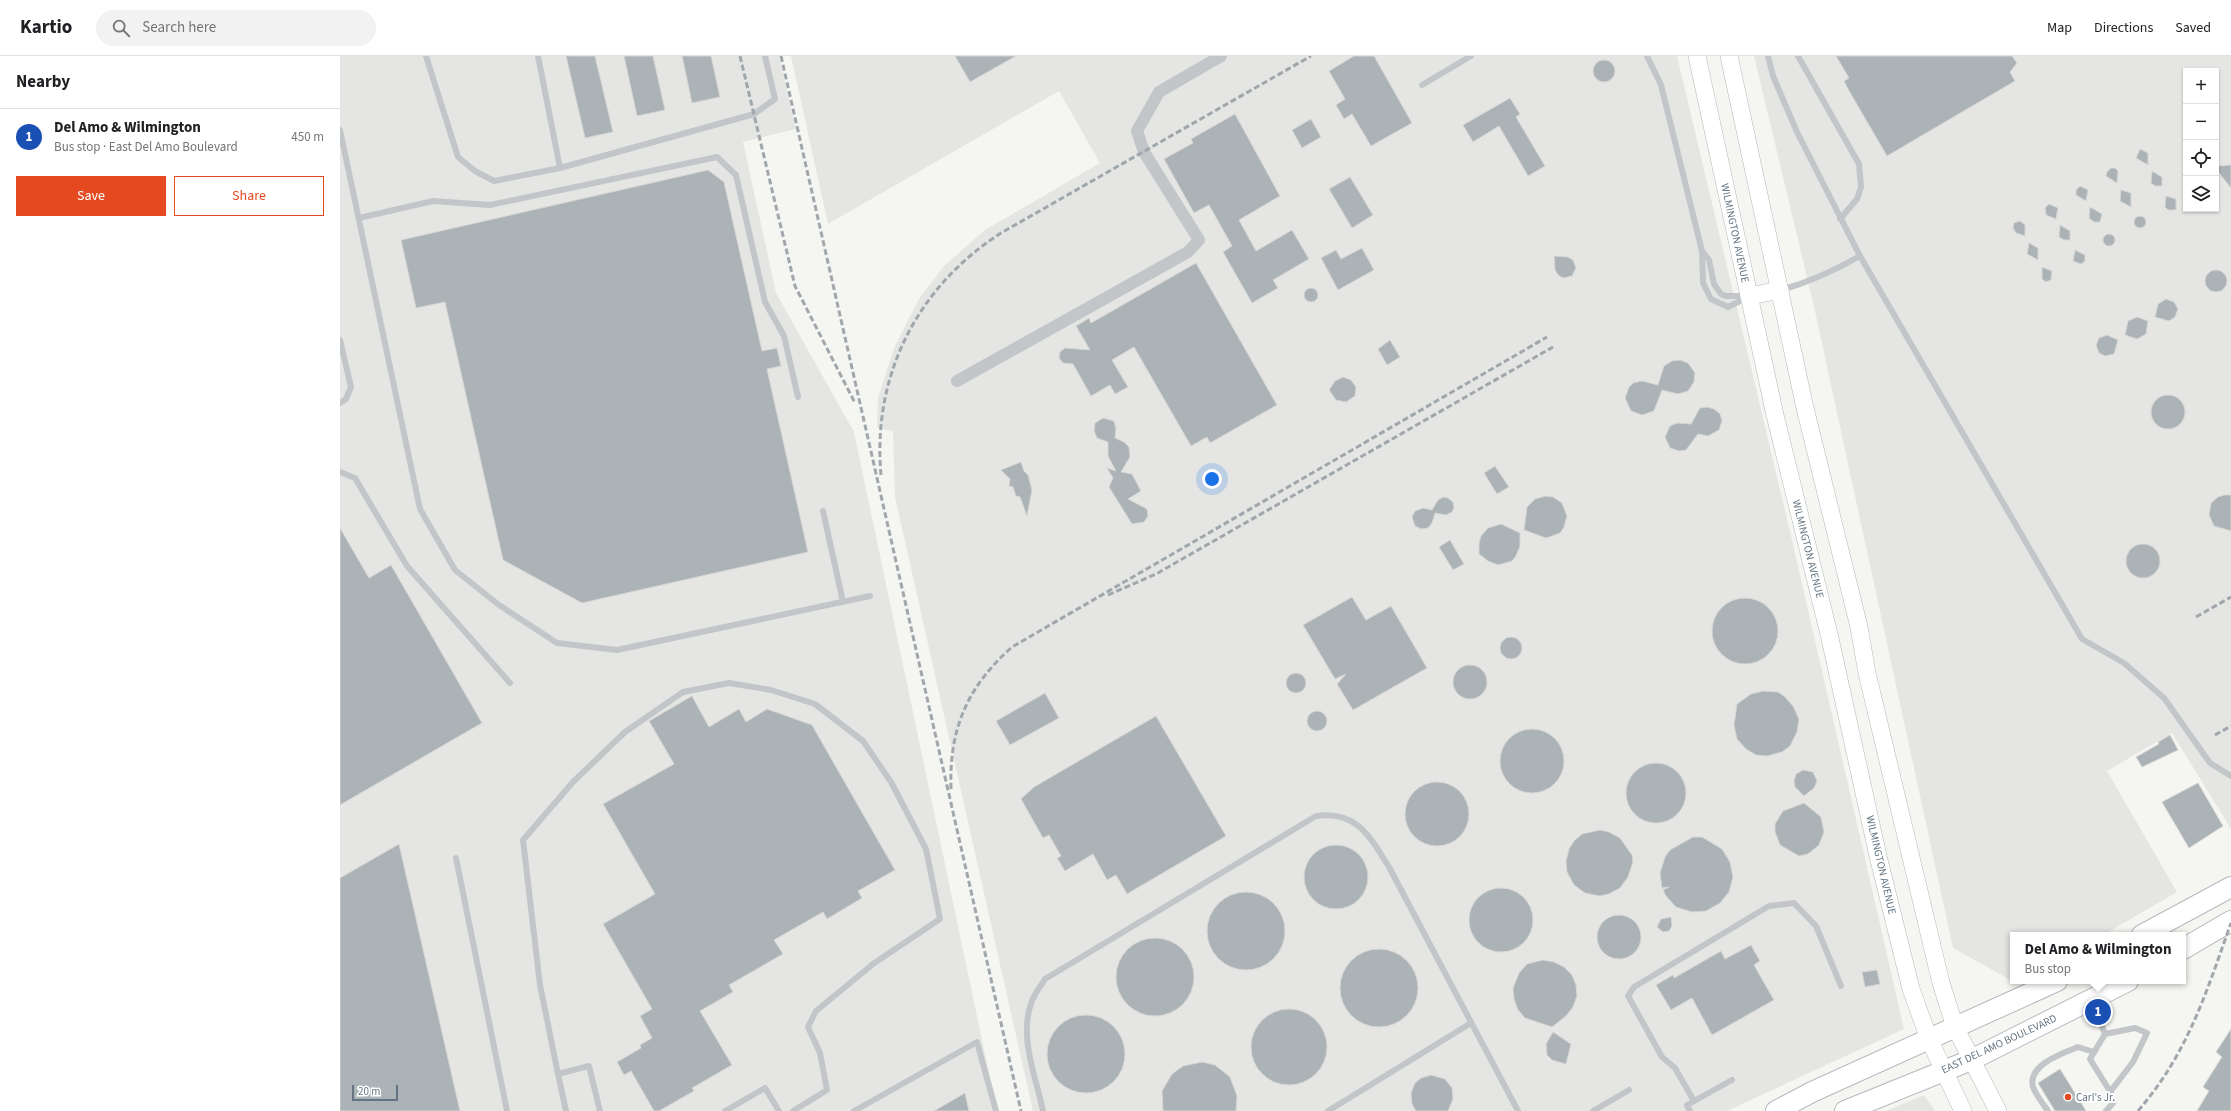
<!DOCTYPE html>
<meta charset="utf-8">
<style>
:root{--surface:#fff;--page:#f2f2f2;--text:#202124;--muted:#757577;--line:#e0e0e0;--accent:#e54920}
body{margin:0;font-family:"Source Sans 3",sans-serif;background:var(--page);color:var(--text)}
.controls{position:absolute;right:12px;top:12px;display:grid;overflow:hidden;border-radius:0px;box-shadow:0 1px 3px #0004}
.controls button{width:36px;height:36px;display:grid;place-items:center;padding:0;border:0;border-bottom:1px solid var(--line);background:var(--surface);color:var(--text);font:20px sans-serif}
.scale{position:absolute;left:12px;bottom:10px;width:46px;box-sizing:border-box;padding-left:4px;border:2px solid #637582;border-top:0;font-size:11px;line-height:14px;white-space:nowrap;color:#637582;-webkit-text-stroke:3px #fff;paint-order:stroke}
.you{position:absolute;left:872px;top:423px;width:14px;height:14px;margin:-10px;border:3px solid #fff;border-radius:50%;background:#1a73e8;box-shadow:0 0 0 6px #1a73e833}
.badge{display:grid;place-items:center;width:26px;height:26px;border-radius:50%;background:var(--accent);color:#fff;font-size:13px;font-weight:700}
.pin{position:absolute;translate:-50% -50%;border:2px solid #fff;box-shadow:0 1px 4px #0006}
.popup{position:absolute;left:1670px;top:876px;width:176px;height:52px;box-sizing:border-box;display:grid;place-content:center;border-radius:0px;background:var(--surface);filter:drop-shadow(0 1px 3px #0005);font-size:13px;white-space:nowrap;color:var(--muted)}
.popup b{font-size:15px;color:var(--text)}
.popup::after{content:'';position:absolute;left:50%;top:100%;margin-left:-8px;border:8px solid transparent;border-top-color:var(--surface)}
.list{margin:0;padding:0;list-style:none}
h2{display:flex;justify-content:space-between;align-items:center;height:52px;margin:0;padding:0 16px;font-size:17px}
h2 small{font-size:13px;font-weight:400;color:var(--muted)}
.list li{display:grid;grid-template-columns:26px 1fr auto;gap:12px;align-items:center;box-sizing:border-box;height:56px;padding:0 16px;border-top:1px solid var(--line)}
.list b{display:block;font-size:15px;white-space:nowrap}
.list p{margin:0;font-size:13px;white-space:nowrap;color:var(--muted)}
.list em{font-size:13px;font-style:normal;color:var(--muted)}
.actions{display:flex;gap:8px;padding:12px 16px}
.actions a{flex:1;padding:9px 0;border:1px solid var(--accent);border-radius:0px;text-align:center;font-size:14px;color:var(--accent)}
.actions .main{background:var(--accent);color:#fff}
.icon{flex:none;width:22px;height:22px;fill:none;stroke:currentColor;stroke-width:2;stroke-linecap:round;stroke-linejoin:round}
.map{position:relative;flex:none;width:1891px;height:1055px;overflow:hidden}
header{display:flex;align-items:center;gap:24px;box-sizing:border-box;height:56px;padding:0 20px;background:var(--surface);border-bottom:1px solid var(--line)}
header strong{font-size:19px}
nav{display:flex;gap:22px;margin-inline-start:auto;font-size:14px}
.search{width:280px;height:36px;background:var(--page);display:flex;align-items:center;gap:10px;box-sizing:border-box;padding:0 14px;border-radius:22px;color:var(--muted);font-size:15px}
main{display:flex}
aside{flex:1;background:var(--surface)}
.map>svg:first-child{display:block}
.built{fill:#e5e6e4;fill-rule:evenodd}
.building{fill:#abb3b7;stroke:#d6d6d4}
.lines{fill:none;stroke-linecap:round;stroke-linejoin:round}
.secondary-casing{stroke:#b4babe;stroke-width:18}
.primary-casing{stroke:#b5b9bd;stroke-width:22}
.service{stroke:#c2c6c9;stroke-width:6}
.minor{stroke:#c2c6c9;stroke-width:12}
.secondary{stroke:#fff;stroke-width:17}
.primary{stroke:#fff;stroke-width:20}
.rail{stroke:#a0a7ac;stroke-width:3;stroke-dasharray:6 3;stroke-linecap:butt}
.poi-dot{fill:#e54920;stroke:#fff;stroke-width:1.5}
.labels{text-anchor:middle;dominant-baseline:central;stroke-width:4;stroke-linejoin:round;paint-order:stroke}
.street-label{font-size:11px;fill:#637582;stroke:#fff}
.poi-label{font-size:11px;fill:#637582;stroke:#fff;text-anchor:start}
</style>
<header>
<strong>Kartio</strong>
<div class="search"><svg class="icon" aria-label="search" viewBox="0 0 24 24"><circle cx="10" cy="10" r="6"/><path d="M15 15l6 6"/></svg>Search here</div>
<nav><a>Map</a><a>Directions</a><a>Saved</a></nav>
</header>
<main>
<aside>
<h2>Nearby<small></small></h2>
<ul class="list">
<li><span class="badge" style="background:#1a4fb4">1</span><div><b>Del Amo &amp; Wilmington</b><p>Bus stop · East Del Amo Boulevard</p></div><em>450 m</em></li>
</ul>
<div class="actions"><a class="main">Save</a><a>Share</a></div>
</aside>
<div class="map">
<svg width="1891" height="1055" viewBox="0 0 1891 1055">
<rect width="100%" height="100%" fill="#f5f5f1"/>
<g class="built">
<polygon points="0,0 439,0 456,73 403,86 436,237 514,376 657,1055 0,1055"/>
<polygon points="451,0 1337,0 1452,484 1564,973 1387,1055 693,1055 555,441 553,375 537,372 538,342 554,292 580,241 605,209 645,174 760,107 719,35 488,168"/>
<path d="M1414 0H1891V773L1832 677 1767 715 1837 836 1763 879H1673V925H1676L1674 926 1613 892 1473 246ZM1846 15H1876V153H1846Z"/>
<polygon points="1584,1039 1595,1055 1546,1055"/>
</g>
<g class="building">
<polygon points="226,0 255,0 273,76 245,82"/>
<polygon points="284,0 313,0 325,54 297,60"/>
<polygon points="342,0 371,0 380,41 352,47"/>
<polygon points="615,0 676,0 630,26"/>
<polygon points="1014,0 1034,0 1072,67 1031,90 1012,58 1004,63 996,49 1005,43 989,15"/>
<polygon points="1496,0 1672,0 1677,7 1670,16 1675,25 1547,100 1508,33 1504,25 1509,22"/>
<circle cx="1264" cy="15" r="11"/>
<polygon points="1170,42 1180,58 1176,61 1205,110 1188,120 1159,70 1133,86 1123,69"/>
<polygon points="895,58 940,140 899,164 916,195 952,174 969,203 933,224 938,232 912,247 883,196 892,190 869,149 854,157 824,103 853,87 851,83"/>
<polygon points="971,63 981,81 962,92 952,74"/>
<polygon points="1800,93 1808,97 1808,109 1796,102"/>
<polygon points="1891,109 1891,132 1876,113 1876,110"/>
<polygon points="1771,112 1775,112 1778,115 1777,127 1766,120 1767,116"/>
<polygon points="368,114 384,126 422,295 437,292 441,310 427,313 468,496 242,547 163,504 105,246 76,252 61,184"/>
<polygon points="1812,115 1822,121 1822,130 1815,130 1811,127"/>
<polygon points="1010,121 1033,159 1012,172 989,133"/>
<polygon points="1740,130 1748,134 1746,145 1736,139 1736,134"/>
<polygon points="1781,134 1791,137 1791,151 1780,145"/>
<polygon points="1826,140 1836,143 1836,154 1828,154 1825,151"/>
<polygon points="1709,148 1718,152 1716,163 1706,159 1705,152"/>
<polygon points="1750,151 1762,158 1760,166 1754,166 1749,162"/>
<circle cx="1800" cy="166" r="6"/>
<polygon points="1680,165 1685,169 1685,180 1676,177 1673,172 1674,167"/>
<polygon points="1720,169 1730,175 1730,184 1724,184 1719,181"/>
<circle cx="1769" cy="184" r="6"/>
<polygon points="1689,187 1698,192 1698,204 1687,198"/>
<polygon points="1022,192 1034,214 998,234 981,202 996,194 1001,203"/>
<polygon points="1735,194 1745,199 1745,205 1741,208 1733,205"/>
<polygon points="1214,200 1228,201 1233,204 1236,212 1232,220 1223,222 1218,219 1215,214"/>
<polygon points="856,207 937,349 870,387 867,381 851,390 794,291 772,304 788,331 775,338 770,329 751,340 733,308 723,307 719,302 720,296 725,292 750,294 736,270 749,262 751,267"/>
<polygon points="1702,211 1712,215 1711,224 1706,226 1702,223"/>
<circle cx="1876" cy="225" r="11"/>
<circle cx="971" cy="239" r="7"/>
<polygon points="1826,243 1834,246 1838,253 1835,261 1829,265 1815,261 1818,248"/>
<polygon points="1797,261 1808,265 1806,278 1797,283 1785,279 1788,265"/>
<polygon points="1767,279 1778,284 1774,298 1765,300 1759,297 1756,289 1759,282"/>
<polygon points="1050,284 1060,301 1047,309 1038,293"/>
<polygon points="1340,304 1348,307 1355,317 1354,326 1348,335 1338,338 1322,334 1314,355 1302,359 1291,355 1285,342 1289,331 1293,327 1302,325 1318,329 1324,310 1332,305"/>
<polygon points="1003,321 1011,324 1016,331 1015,340 1006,346 996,344 989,334 995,325"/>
<circle cx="1828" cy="356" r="17"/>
<polygon points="1367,351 1374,353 1380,358 1382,365 1379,374 1368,380 1358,378 1346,394 1339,395 1330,392 1325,381 1330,370 1337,367 1351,368 1360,352"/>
<polygon points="763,362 774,365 776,373 775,382 784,386 789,391 790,401 781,416 792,418 801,435 788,443 807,453 808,460 804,466 792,468 769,431 773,422 767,412 776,415 768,400 768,386 757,382 754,375 755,367"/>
<polygon points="681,406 684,415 688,419 692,434 687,460 680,441 676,440 673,431 669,430 670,423 661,414"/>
<polygon points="1155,410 1169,431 1157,438 1144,417"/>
<polygon points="1884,439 1891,439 1891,475 1874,470 1869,459 1871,447 1878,441"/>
<polygon points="1206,440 1213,441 1222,447 1227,460 1224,471 1220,477 1206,482 1184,474 1187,451 1195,443"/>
<polygon points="1103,441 1108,442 1113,446 1114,452 1112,456 1106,459 1095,457 1092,467 1088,472 1081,473 1075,470 1072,461 1075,455 1083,452 1092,454 1098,444"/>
<polygon points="1161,468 1180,477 1180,490 1176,500 1172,505 1158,509 1148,505 1139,498 1139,487 1141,480 1148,472"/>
<polygon points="0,472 29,522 51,509 142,667 0,749"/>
<polygon points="1110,484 1124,508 1113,514 1099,491"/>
<circle cx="1803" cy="505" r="17"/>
<polygon points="1012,541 1026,564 1051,550 1087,612 1013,654 997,628 1006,618 995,623 963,569"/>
<circle cx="1405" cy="575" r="33"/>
<circle cx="1171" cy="592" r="11"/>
<circle cx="1130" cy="626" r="17"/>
<circle cx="956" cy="627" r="10"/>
<polygon points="1423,635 1438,636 1444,640 1453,650 1459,663 1457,676 1450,690 1442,696 1427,700 1416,699 1406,693 1397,683 1394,669 1397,648 1411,638"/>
<polygon points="705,637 719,662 670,689 656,665"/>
<polygon points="352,640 369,671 399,653 406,666 427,653 472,669 555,814 518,835 522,842 487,863 483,856 434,884 443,898 389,929 393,936 360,955 392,1009 352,1032 354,1035 319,1055 314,1055 291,1015 284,1019 277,1006 301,992 300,989 312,982 300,960 312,953 263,868 315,838 263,748 334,708 309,665"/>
<circle cx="977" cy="665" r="10"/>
<polygon points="816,660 886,780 787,838 776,819 767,824 753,798 725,815 717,802 721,800 709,779 703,782 681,743 694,731"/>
<circle cx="1192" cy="705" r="32"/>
<polygon points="1830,679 1838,694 1802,711 1796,701 1819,688 1818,686"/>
<circle cx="1316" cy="737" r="30"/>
<polygon points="1463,714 1473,716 1477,725 1474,732 1464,740 1455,731 1454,725 1456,718"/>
<circle cx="1097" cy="758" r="32"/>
<polygon points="1858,727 1883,770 1849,792 1822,746"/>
<polygon points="1464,747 1481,761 1484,776 1479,789 1473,794 1468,798 1459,800 1440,789 1435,776 1435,768 1443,755"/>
<polygon points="1260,774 1269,776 1280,782 1292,799 1293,806 1288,821 1280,832 1269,838 1260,840 1245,837 1234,829 1227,816 1226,805 1229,793 1234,785 1242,778"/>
<polygon points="1353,781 1362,781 1382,793 1390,806 1393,821 1389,836 1380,847 1366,855 1352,856 1336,851 1326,840 1323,834 1329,831 1322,832 1320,817 1325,801 1330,794"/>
<polygon points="59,788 120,1055 0,1055 0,822"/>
<circle cx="996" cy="821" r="32"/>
<circle cx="1161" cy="864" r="32"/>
<circle cx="906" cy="875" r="39"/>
<circle cx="1279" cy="881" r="22"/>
<polygon points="1331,861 1332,870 1329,875 1323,876 1317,871 1321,863"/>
<circle cx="815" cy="921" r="39"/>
<polygon points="1411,889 1420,905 1414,909 1434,944 1372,979 1352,942 1331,954 1316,929 1333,919 1334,922 1381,895 1385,903"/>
<circle cx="1039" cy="932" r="39"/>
<polygon points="1203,904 1214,906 1224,911 1232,919 1236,929 1237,940 1233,951 1226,960 1212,971 1185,962 1178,954 1174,943 1173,932 1179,917 1187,908"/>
<polygon points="1537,914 1540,928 1525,931 1522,916"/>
<circle cx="949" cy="991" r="38"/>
<circle cx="746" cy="998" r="39"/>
<polygon points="1891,973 1891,1055 1857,1055 1869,1035 1863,1031 1882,1001 1876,996"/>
<polygon points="1213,976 1231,988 1226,1008 1212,1004 1207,999 1206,988"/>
<polygon points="862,1006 875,1009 890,1021 897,1040 896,1055 823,1055 822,1035 832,1018 843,1010"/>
<polygon points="1720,1013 1746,1055 1715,1055 1698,1027"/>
<polygon points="1091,1019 1105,1023 1112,1032 1113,1043 1108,1055 1076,1055 1072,1048 1071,1037 1075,1027 1081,1022"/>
<polygon points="625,1037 629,1055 594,1055"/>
</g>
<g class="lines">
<g class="secondary-casing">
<g id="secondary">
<polyline points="1357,0 1435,359 1489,578 1538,800 1571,933 1589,983 1623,1055"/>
<polyline points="1389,0 1465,352 1519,571 1527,617 1601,927 1615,971 1658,1055"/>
<polyline points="1409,240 1440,234"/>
</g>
</g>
<g class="primary-casing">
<g id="primary">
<polyline points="1802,879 1891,831"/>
<polyline points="1843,893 1891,865"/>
<polyline points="1436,1055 1472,1036 1717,925"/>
<polyline points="1505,1055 1631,1004 1788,925"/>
</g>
</g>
<g class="service">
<polyline points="86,0 118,101 135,115 154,125 220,112 198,0"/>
<polyline points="1307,0 1321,29 1362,195 1363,227 1371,243 1388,251 1408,241"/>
<polyline points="1428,0 1433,20 1457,76 1520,200"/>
<polyline points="1458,0 1519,108 1521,131 1517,143 1500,163"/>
<polyline points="1082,29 1131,0"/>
<polyline points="0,74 80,453 115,514 159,549 217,587 277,594 530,540"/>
<polyline points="220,112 414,58 435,43 425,0"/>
<polyline points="19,162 93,145 150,149 377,101 396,119 425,246 444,280 458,341"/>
<polyline points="1362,195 1369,204 1374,228 1381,238 1386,240 1407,240"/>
<path d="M1441 234C1470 226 1494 215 1520 200L1742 583 1784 607 1824 642 1870 707 1891 720"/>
<polyline points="0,284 11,331 6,343 0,347"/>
<polyline points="0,416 15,422 67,510 170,627"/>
<polyline points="483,455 503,546"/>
<polyline points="116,802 167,1055"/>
<polyline points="1752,946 1765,978 1795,972 1807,977 1793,1006 1770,1036 1773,1047 1766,1055"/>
<polyline points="1765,978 1750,1003 1771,1037"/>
<polyline points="218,1018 200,929 183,784 233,726 285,676 343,636 389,627 431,634 475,648 523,685 551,726 586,793 600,863 533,908 476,955 468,971 480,997 487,1034 453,1055"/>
<polyline points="1354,1045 1335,1012 1322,1001 1288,940 1294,931 1429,850 1454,847 1476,870 1501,930"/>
<polyline points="226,1055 218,1018 249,1010 260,1055"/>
<polyline points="385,1055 425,1032 439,1055"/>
<polyline points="514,1055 637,986 656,1055"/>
<path d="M703 1055C696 1021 678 979 692 945 695 937 701 930 705 923L976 760C1017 754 1030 781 1049 811L1178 1055"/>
<polyline points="988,1055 1131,967"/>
<polyline points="1253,1055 1289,1034"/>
<polyline points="1350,1055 1347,1049 1392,1024"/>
<path d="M1708 1055C1703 1048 1696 1039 1693 1031 1687 1009 1723 997 1738 991L1754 996"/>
</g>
<polyline class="minor" points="617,325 848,196 859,184 804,96 797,75 819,36 881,0"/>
<use href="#secondary" class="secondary"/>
<use href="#primary" class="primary"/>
<g class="rail">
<polyline points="400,0 455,230 515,347"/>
<polyline points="441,0 681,1055"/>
<path d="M541 419C532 320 577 231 661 177L971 0"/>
<polyline points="768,539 816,518 1213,291"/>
<polyline points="1856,561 1891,541"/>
<polyline points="1875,679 1891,670"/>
<path d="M611 733C609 673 627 631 672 591L1207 281"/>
<path d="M1798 1055C1848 997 1866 937 1891 867"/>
</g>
</g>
<circle class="poi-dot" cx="1728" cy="1041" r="4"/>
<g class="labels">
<g class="street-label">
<text transform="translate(1395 177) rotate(78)">WILMINGTON AVENUE</text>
<text transform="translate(1468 493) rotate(76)">WILMINGTON AVENUE</text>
<text transform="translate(1541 809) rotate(77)">WILMINGTON AVENUE</text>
<text transform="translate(1659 988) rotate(-25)">EAST DEL AMO BOULEVARD</text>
</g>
<g class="poi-label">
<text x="1736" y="1041">Carl's Jr.</text>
</g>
</g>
</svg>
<div class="controls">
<button>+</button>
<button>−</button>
<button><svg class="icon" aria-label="locate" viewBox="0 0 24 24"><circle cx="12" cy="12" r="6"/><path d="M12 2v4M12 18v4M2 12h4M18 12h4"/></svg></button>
<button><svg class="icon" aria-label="layers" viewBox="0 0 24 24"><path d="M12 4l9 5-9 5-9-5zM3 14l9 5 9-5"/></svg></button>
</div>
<div class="scale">20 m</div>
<div class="you"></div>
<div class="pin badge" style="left:1758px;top:956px;background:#1a4fb4">1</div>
<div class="popup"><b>Del Amo &amp; Wilmington</b>Bus stop</div>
</div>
</main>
